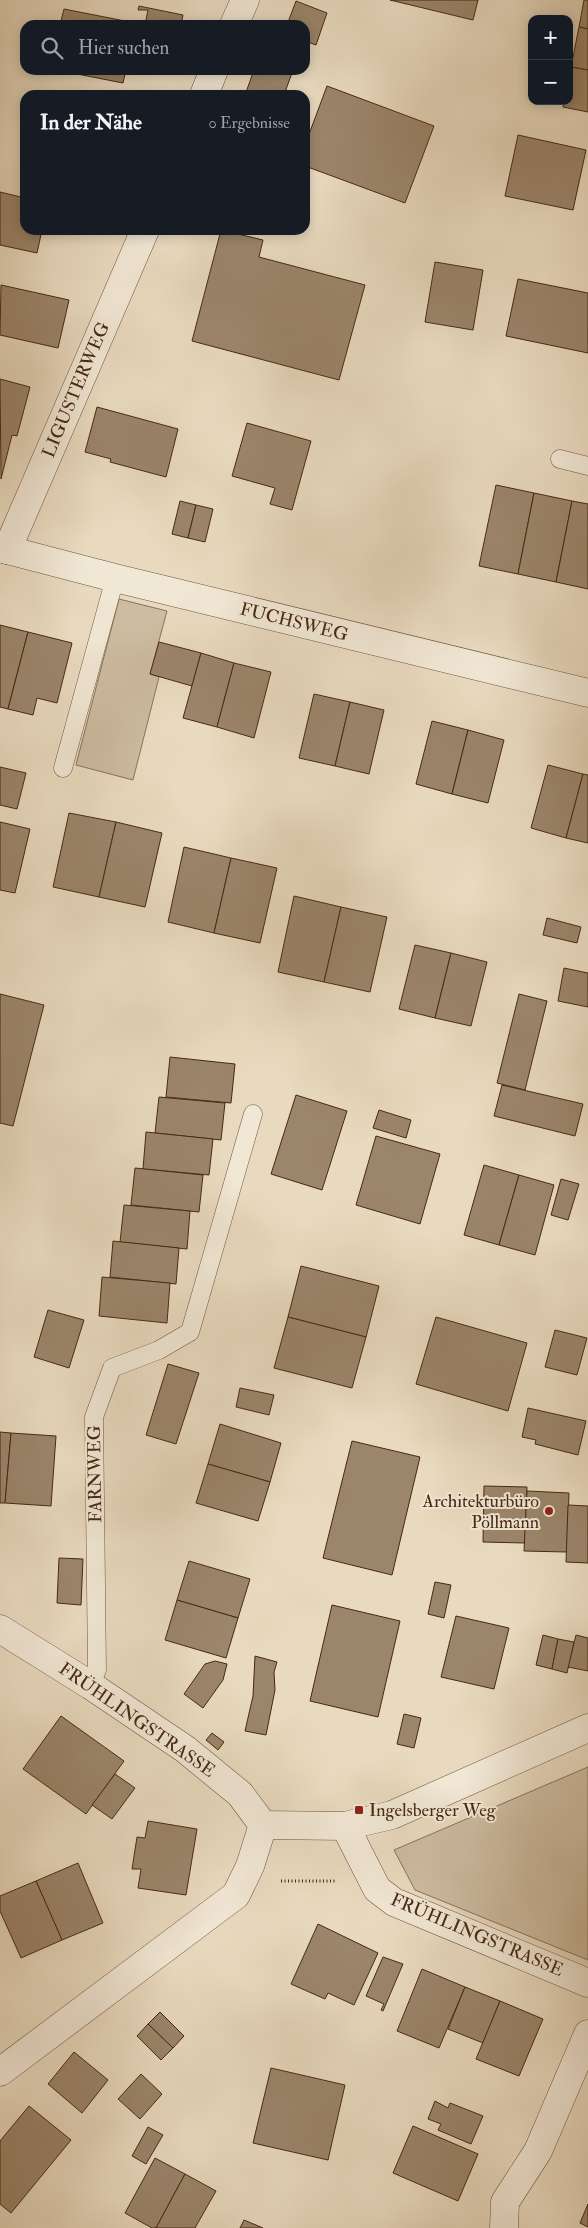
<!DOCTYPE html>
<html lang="de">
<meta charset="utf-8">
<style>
:root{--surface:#171b24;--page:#242831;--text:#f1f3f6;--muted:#9ea1a6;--line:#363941}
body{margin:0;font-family:"IM FELL Double Pica",serif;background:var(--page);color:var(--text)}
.controls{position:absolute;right:15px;top:15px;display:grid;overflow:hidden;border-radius:10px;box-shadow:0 2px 12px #0003}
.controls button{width:45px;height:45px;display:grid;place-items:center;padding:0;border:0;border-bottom:1px solid var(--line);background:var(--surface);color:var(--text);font:25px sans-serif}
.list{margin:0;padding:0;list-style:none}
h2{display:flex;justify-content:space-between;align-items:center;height:65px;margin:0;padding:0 20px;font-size:21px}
h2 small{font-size:16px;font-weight:400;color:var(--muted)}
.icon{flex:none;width:28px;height:28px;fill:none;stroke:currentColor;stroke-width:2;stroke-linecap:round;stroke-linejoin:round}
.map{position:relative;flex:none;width:588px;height:2228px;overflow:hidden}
.search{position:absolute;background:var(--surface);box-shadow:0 2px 12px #0003;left:20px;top:20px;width:290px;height:55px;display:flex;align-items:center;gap:12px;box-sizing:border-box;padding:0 18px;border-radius:15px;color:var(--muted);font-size:19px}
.panel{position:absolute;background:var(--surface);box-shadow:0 2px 12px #0003;left:20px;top:90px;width:290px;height:145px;border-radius:15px}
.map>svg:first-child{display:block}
.green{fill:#cdbca1;stroke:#8a7259}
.building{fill:#9b856b;stroke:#462911}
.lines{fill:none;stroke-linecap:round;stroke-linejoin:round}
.lane-casing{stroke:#6f553c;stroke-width:19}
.street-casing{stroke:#6f553c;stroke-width:29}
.path{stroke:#462911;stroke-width:3;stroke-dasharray:1 2.5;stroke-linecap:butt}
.lane{stroke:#f1e7d5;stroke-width:18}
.street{stroke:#f1e7d5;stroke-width:28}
.poi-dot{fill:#8f2418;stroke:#f1e7d5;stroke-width:2}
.labels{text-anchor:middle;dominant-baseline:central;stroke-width:4;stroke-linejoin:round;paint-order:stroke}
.street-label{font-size:18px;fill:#462911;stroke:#f1e7d5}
.poi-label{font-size:18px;fill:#462911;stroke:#f1e7d5;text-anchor:end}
</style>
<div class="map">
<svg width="588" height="2228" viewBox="0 0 588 2228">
<rect width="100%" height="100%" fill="#e9dabf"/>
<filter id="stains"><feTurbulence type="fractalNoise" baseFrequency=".004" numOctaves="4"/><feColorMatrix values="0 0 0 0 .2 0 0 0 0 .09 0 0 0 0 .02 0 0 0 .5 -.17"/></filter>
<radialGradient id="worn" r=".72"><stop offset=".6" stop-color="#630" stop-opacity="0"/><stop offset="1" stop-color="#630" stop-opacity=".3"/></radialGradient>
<g class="green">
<polygon points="119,599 167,611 150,674 159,677 133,780 76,765"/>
<polygon points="588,1767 588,1960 415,1890 394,1850"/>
</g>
<g class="building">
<polygon points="390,0 478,0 473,20"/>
<polygon points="584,0 588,0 588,29 579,27"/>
<polygon points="296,1 327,13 316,45 305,41 305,25 287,25"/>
<polygon points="139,6 183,15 181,25 145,25 148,10 138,10"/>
<polygon points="64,9 135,23 135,25 60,25"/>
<polygon points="579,27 588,29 588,70 571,67"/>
<polygon points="571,67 588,70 588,112 563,107 564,101 569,101"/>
<polygon points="57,70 126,70 123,83"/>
<polygon points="254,70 293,70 284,95 245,95"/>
<polygon points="327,86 434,126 405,203 305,166 305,145"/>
<polygon points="518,135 586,150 573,210 505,196"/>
<polygon points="0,192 25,198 25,230 42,230 37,253 0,245"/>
<polygon points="221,230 263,240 259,257 365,285 339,380 192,341"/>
<polygon points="435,262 483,270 473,330 425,322"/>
<polygon points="518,279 588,293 588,353 506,336"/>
<polygon points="1,285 69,300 58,348 0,335"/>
<polygon points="0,379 30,387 17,436 12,435 1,479"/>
<polygon points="97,407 178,429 166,477 110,462 111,459 85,452"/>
<polygon points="247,423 311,441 292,510 270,504 275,488 232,476"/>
<polygon points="496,485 534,493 518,574 479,566"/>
<polygon points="534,493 572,501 556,582 518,574"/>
<polygon points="180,501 196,505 188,538 172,534"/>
<polygon points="572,501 588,504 588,589 556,582"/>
<polygon points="196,505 213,509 205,542 188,538"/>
<polygon points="0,625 28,632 8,709 0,707"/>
<polygon points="28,632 72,643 57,703 37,698 33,715 8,709"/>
<polygon points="159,642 201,653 192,686 150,674"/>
<polygon points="201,653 234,663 217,727 183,718"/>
<polygon points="234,663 271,672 254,738 217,727"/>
<polygon points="314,694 350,702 335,766 299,758"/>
<polygon points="350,702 384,710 369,774 335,766"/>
<polygon points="432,721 468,730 452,794 416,784"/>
<polygon points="468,730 504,740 488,803 452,794"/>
<polygon points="548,765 583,774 566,838 531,828"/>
<polygon points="0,767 26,773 17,809 0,805"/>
<polygon points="583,774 588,775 588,843 566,838"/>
<polygon points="69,813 116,822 99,897 53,887"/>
<polygon points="0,822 30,829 15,893 0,890"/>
<polygon points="116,822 162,833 145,907 99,897"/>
<polygon points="184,847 231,858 214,933 168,922"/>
<polygon points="231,858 277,868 260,943 214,933"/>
<polygon points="294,896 341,907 324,982 278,972"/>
<polygon points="341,907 387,917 370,992 324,982"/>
<polygon points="547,918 581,927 577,943 543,935"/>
<polygon points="415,945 451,953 435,1018 399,1009"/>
<polygon points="451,953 487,962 471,1026 435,1018"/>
<polygon points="564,968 588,973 588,1007 558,1001"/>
<polygon points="0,994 44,1005 13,1126 0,1123"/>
<polygon points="519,994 547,1001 525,1090 497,1083"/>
<polygon points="170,1057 235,1064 231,1103 166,1097"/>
<polygon points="502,1085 583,1104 575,1136 494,1116"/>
<polygon points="296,1095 347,1111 322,1190 271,1174"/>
<polygon points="159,1097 225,1103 221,1140 155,1133"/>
<polygon points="379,1110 411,1120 406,1138 373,1128"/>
<polygon points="146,1132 213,1139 209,1175 143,1169"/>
<polygon points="376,1136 440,1154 420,1224 356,1205"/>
<polygon points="484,1165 519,1175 499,1245 464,1235"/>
<polygon points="135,1168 203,1175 199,1212 131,1205"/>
<polygon points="519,1175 554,1185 535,1255 499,1245"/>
<polygon points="561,1179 579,1184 568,1220 551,1215"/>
<polygon points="124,1205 190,1211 187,1249 120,1242"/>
<polygon points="113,1241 179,1248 176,1284 110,1277"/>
<polygon points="301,1266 379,1286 366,1337 288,1317"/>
<polygon points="102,1277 170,1283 167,1323 99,1316"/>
<polygon points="48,1310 84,1320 69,1368 34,1357"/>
<polygon points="288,1317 366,1337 352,1388 274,1368"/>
<polygon points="436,1317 527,1343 508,1411 416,1384"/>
<polygon points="555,1330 587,1338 577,1375 545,1367"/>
<polygon points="168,1364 199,1373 176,1444 146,1435"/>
<polygon points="240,1388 274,1395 269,1415 236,1407"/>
<polygon points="528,1408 586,1421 578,1455 535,1444 536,1440 522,1437"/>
<polygon points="220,1424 281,1443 270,1482 208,1464"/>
<polygon points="0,1432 11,1433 5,1503 0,1503"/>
<polygon points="11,1433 56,1436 51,1506 5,1503"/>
<polygon points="352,1441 420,1457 392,1575 323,1558"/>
<polygon points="208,1464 270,1482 258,1521 196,1503"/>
<polygon points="484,1486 527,1487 525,1543 483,1542"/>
<polygon points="527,1491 569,1493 567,1552 524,1551"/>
<polygon points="568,1505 588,1506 588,1563 566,1562"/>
<polygon points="59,1558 83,1559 81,1605 57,1603"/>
<polygon points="189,1561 250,1579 238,1618 177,1600"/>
<polygon points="435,1582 451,1585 444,1618 428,1614"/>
<polygon points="177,1600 238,1618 226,1658 165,1640"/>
<polygon points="332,1605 400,1621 378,1717 310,1701"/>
<polygon points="456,1616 509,1628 494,1689 441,1677"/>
<polygon points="543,1635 558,1639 552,1669 536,1665"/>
<polygon points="576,1635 588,1638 588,1671 568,1667"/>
<polygon points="558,1639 574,1642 567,1673 552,1669"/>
<polygon points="255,1656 277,1662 274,1672 275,1690 266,1735 245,1731 253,1696"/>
<polygon points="215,1661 227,1664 223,1680 203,1708 184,1694 205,1664"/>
<polygon points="404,1714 421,1718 414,1748 397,1744"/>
<polygon points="61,1716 124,1761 86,1814 23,1769"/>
<polygon points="212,1733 224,1742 218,1750 206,1740"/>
<polygon points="115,1774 135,1788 112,1819 92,1805"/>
<polygon points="148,1821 197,1829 186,1895 138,1888 141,1869 132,1869 137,1837 145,1838"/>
<polygon points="78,1863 103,1923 62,1940 36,1881"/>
<polygon points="36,1881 62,1940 21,1958 0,1911 0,1896"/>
<polygon points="318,1924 378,1953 354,2005 328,1993 325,1999 291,1984"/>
<polygon points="383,1957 403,1964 383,2011 381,2010 384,2004 366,1996"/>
<polygon points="422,1969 465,1987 439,2048 397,2031"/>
<polygon points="465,1987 500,2001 483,2043 448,2029"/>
<polygon points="500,2001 543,2019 519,2076 476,2059"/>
<polygon points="160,2012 184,2036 173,2048 148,2024"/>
<polygon points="148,2024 173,2048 161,2060 137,2036"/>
<polygon points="74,2052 108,2080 82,2113 48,2084"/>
<polygon points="271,2068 345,2085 328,2160 253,2143"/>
<polygon points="141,2074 162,2094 140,2119 118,2099"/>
<polygon points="435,2101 448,2108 450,2103 483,2116 471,2144 438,2130 441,2124 428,2119"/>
<polygon points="29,2106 71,2140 11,2213 0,2204 0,2141"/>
<polygon points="413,2126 478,2154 458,2201 393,2173"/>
<polygon points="148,2127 163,2135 146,2164 132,2156"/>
<polygon points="155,2158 185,2174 156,2228 152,2228 125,2213"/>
<polygon points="185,2174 216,2191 195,2228 156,2228"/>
<polygon points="588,2204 588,2227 580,2223"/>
<polygon points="244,2220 263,2228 240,2228"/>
</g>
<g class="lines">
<g class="lane-casing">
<g id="lane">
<polyline points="560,459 588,466"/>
<polyline points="63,768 115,578"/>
<polyline points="90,1685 97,1670 94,1417 112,1368 159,1350 190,1332 253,1114"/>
</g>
</g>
<g class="street-casing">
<g id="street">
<polyline points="234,25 245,0"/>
<polyline points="204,95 214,70"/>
<polyline points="0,548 115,578 588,693"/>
<polyline points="7,550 145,230"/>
<polyline points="0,1629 90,1685 185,1749 240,1794 263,1825"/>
<polyline points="263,1825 345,1826 392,1815 588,1728"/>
<polyline points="345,1826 377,1889 394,1902 588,1983"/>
<polyline points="0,2072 236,1895 250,1866 263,1825"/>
<polyline points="504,2228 505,2202 538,2151 588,2034"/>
</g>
</g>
<polyline class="path" points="281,1881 335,1881"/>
<use href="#lane" class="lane"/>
<use href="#street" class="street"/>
</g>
<g class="poi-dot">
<circle cx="549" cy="1511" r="5"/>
<rect x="354" y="1805" width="10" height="10" rx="2.5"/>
</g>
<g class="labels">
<g class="street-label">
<text transform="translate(76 390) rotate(-67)">LIGUSTERWEG</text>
<text transform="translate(294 622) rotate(14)">FUCHSWEG</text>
<text transform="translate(95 1474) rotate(-91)">FARNWEG</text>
<text transform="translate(137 1720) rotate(35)">FRÜHLINGSTRASSE</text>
<text transform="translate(477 1935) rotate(23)">FRÜHLINGSTRASSE</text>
</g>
<g class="poi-label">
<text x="539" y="1501">Architekturbüro<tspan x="539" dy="21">Pöllmann</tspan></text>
<text x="369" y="1810" text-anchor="start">Ingelsberger Weg</text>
</g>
</g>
<rect width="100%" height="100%" filter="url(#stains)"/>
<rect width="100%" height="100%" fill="url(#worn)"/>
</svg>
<div class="controls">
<button>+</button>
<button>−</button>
</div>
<div class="search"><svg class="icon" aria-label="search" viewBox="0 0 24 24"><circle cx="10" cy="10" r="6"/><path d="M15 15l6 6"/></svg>Hier suchen</div>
<section class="panel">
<h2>In der Nähe<small>0 Ergebnisse</small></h2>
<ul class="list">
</ul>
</section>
</div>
